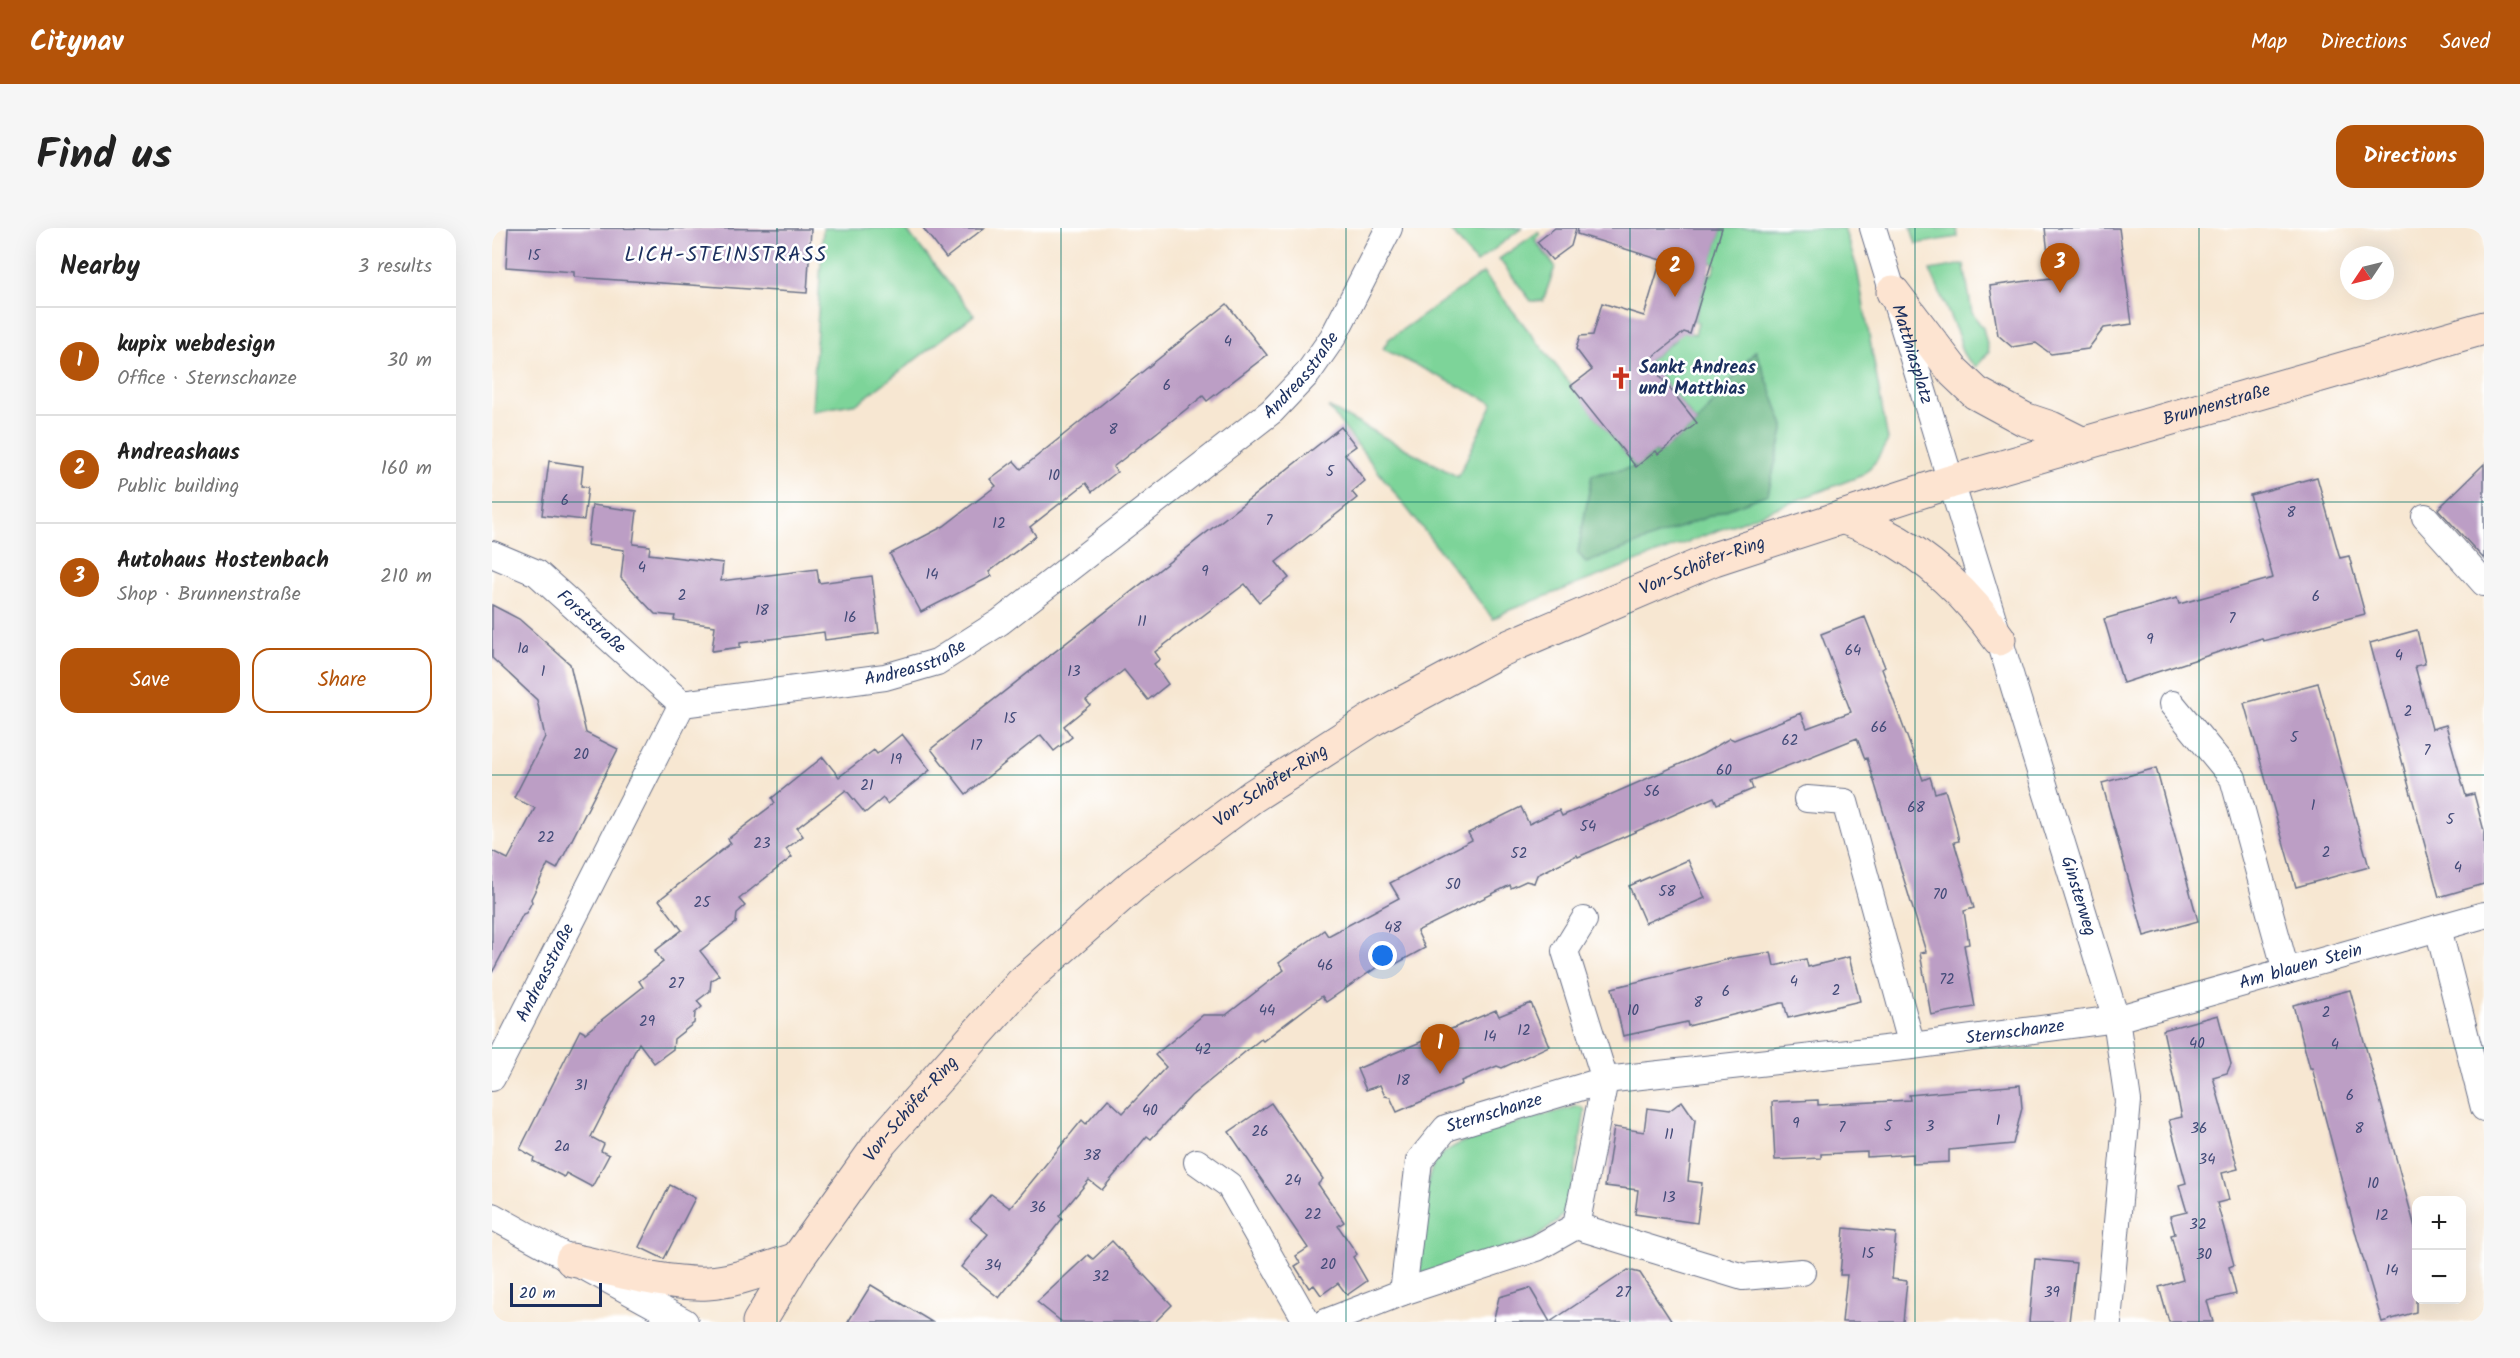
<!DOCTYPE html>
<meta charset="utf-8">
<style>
:root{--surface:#fff;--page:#f6f6f6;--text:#222;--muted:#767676;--line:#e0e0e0;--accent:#b45309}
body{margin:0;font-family:Kalam,sans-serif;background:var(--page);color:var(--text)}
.controls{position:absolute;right:18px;bottom:18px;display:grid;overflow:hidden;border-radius:12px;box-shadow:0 6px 24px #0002}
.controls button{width:54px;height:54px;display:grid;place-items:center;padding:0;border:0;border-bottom:2px solid var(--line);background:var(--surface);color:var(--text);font:30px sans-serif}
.compass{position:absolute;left:1848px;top:18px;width:54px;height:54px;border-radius:50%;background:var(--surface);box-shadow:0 6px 24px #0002;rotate:235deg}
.scale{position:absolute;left:18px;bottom:15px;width:92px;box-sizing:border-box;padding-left:6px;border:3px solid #1b2f5e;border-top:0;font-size:16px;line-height:21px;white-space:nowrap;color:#1b2f5e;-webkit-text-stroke:4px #fff;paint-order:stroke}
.you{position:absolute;left:891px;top:728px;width:21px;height:21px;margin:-15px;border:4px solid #fff;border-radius:50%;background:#1a73e8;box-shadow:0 0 0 9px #1a73e833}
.badge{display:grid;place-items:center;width:39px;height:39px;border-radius:50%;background:var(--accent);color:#fff;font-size:20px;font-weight:700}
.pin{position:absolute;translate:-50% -50px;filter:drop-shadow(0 2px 3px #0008)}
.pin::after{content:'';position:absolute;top:32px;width:21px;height:18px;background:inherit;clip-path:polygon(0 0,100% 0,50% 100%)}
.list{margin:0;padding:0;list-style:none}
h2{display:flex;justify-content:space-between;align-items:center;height:78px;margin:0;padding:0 24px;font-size:26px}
h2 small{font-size:20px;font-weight:400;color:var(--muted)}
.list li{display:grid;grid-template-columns:39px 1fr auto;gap:18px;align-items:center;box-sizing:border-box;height:108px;padding:0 24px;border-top:2px solid var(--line)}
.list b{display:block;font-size:22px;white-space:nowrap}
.list p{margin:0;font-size:20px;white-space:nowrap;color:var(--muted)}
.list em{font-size:20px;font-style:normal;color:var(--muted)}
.actions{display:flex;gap:12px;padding:18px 24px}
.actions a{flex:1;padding:14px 0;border:2px solid var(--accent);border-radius:18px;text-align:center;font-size:21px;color:var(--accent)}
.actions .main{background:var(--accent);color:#fff}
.map{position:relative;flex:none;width:1992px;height:1094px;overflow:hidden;border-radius:18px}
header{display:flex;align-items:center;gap:36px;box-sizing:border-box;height:84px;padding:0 30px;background:var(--accent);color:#fff}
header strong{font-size:28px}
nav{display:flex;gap:33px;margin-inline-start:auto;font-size:21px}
.intro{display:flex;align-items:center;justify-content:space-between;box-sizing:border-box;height:144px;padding:0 36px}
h1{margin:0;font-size:42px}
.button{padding:15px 27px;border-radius:18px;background:var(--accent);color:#fff;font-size:21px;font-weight:700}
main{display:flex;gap:36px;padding:0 36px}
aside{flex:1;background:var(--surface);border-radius:18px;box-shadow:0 6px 24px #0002}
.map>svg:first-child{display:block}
.green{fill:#7dd499;stroke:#4c827c;stroke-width:1.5}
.forest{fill:#66b681;stroke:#407270;stroke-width:1.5}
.building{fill:#bc9ec5}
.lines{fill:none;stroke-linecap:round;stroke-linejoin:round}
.minor-casing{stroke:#686f87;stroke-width:28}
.secondary-casing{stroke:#686f87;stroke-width:35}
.minor{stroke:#fff;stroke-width:26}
.secondary{stroke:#fde4d1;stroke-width:33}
.grid{fill:none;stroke:#0f766e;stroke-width:1.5;stroke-opacity:0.55}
.labels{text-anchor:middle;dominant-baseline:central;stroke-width:5;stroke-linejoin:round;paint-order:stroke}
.number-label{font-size:15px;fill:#434b78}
.street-label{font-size:18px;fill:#1b2f5e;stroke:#fff}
.poi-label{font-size:18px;font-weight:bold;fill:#1b2f5e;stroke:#fff;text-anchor:start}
.quarter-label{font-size:21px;letter-spacing:1.5px;fill:#1b2f5e;stroke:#fff}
</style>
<header>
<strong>Citynav</strong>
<nav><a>Map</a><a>Directions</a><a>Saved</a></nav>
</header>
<div class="intro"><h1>Find us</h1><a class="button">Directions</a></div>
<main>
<aside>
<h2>Nearby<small>3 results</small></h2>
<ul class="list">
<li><span class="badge">1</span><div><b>kupix webdesign</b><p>Office · Sternschanze</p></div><em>30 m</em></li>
<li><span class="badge">2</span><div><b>Andreashaus</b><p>Public building</p></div><em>160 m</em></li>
<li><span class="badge">3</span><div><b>Autohaus Hostenbach</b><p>Shop · Brunnenstraße</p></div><em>210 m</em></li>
</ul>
<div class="actions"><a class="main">Save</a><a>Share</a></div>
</aside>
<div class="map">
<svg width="1992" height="1094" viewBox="0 0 1992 1094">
<rect width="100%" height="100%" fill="#fff"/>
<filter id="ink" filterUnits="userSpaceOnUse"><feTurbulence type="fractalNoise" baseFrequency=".0167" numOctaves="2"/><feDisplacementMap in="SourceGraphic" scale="12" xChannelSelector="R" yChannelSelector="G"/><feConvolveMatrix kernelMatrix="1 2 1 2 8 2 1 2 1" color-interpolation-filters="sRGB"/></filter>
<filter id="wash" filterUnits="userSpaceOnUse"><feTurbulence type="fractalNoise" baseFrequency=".008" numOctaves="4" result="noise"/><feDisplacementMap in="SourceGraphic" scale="24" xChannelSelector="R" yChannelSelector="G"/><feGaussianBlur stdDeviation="1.35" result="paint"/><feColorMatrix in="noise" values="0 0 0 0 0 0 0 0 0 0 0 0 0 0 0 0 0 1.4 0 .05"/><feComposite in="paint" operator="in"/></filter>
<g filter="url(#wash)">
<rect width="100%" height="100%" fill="#f7e7d2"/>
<g class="green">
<polygon points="331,0 413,0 482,87 366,175 320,183"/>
<polygon points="957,0 1030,0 984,35"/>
<polygon points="1230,0 1352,0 1365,40 1396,212 1384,233 1371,247 1015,383 1001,391 836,179 966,249 1001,175 891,121 897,111 991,45 1144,239 1100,247 1086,324 1094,334 1276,266 1292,198 1263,123 1205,195 1156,133 1183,112 1186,102 1203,106 1206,95 1202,93 1216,45 1220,47 1224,36 1219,34"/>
<polygon points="1419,0 1465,0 1466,9 1424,16"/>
<polygon points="1046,4 1048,7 1043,12 1063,39 1051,73 1039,73 1007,31"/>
<path d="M1472 36 1480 85 1491 100 1497 124 1484 139C1476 132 1467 125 1468 112L1438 42Z"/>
<path d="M1087 878 1093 882 1079 968 1074 983 1065 994 1041 1012 931 1046 928 1043C930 1017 930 955 943 934 959 908 1056 886 1087 878Z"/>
</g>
<polygon class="forest" points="1264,123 1292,198 1276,266 1094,335 1086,324 1100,247 1143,239 1164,223 1166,226 1205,195"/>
<g id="blocks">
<g class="building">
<polygon points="16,0 319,1 315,65 82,49 82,44 14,39"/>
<polygon points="431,0 492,0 454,30"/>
<polygon points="1063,0 1084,0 1079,18 1060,32 1045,14"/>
<polygon points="1086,0 1230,0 1198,106 1192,104 1156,133 1205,195 1166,226 1164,223 1144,239 1079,158 1100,142 1084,121 1088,108 1101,107 1110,75 1152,88 1169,32 1085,6"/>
<polygon points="1553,0 1627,0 1640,96 1612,100 1596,121 1559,126 1544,115 1520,119 1506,107 1498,58 1559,50"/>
<polygon points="735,76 775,127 715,173 711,168 621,239 625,244 600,264 594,255 538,299 544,308 497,344 500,348 429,384 398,326 452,298 504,258 498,251 522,233 529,241"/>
<polygon points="849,199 864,218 853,226 873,253 860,264 865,270 784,334 797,350 767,374 753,356 663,424 668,431 662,436 676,456 656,472 632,442 594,472 598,477 572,498 580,509 562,523 549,507 474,566 439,521"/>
<polygon points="57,233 91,238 89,258 96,259 92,292 50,287"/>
<polygon points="1992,236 1992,331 1946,281"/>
<polygon points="1825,249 1848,330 1857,328 1873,386 1771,413 1770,410 1631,455 1612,391 1685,370 1687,376 1781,350 1758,267"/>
<polygon points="100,277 145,283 141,316 158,318 157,326 231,335 229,353 325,341 327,355 380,348 387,405 333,412 332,404 248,415 248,419 220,423 223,398 182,392 183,388 163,386 129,350 132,322 95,317"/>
<polygon points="0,377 27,391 78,436 94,505 126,521 65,641 56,636 39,671 40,674 34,685 31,686 0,745 0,623 16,631 43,580 22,570 53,509 45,472 0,430"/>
<polygon points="1373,389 1393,439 1390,441 1431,552 1438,549 1443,565 1453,562 1463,595 1467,613 1462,614 1482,680 1472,683 1477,716 1472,717 1483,779 1439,787 1428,725 1434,724 1375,530 1373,531 1365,510 1258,553 1261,561 1225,576 1222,569 1086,629 1085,627 1045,647 1042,655 1034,653 1019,660 1018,657 925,703 933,720 900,738 897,731 834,774 830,768 771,813 769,811 699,868 659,911 655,908 610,962 597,952 567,988 570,991 507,1070 469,1039 496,1006 478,991 499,966 518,980 590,892 594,896 616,871 631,885 674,839 663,827 711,787 734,787 792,742 787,735 832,702 836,708 907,670 898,655 980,612 976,605 1029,579 1037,596 1067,582 1070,588 1211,526 1238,510 1242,512 1309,485 1315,500 1359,484 1329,406"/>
<polygon points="1925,402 1933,436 1923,438 1940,501 1954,497 1974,568 1982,566 1992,603 1992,656 1947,669 1878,415"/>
<polygon points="1826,455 1877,639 1804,659 1752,475"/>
<polygon points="410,506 438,542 395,576 391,570 373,585 354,562 305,600 311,608 294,621 300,629 247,671 253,678 245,685 244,695 208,723 227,747 219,753 218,763 205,773 210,779 203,785 202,795 182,811 181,821 162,835 147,815 99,909 112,916 109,923 117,927 100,959 74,945 72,949 41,933 42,929 28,921 88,802 93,805 151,759 147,753 171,734 163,723 190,702 167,672 239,615 236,611 283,575 280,570 331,529 347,549 382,522 385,526"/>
<polygon points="1664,540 1706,693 1652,708 1610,555"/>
<polygon points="1196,632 1213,670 1153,695 1137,658"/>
<polygon points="1279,724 1282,738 1314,731 1316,739 1357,729 1368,773 1296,790 1292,775 1289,775 1196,798 1195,794 1131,808 1120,760 1241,730"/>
<polygon points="1858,762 1924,1003 1924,1084 1890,1094 1865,1010 1820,840 1818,840 1801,777"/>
<polygon points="1039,775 1057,818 1010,840 1005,838 969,853 970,856 905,884 898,869 893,868 888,857 874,862 865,841 1004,782 1007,788"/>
<polygon points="1726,787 1739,836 1735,845 1721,849 1746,941 1730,945 1737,972 1725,975 1742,1037 1737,1039 1744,1066 1715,1073 1721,1094 1677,1094 1667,1059 1691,1052 1679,1007 1683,1006 1678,988 1695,984 1687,957 1694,955 1677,892 1690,889 1671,802"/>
<polygon points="1528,857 1530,880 1521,916 1457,922 1457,934 1421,936 1421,926 1375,929 1375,924 1329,926 1329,930 1283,932 1280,874 1326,872 1326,877 1418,872 1417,867"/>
<polygon points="1190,873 1203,892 1196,953 1210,955 1205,995 1143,986 1146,962 1113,958 1122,899 1152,904 1155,880 1177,883"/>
<polygon points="779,875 831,951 826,956 852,994 846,998 865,1026 861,1029 875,1053 855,1067 846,1055 829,1067 822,1057 817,1060 803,1038 808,1035 804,1028 816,1020 737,904"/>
<polygon points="178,957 203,970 172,1031 147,1019"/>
<polygon points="1352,1000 1404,1005 1400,1051 1415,1053 1411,1094 1350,1094 1355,1047 1348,1047"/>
<polygon points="620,1013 680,1077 663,1094 570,1094 545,1074 596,1027 601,1031"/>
<polygon points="1543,1031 1584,1035 1577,1094 1537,1094"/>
<polygon points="1136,1042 1148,1045 1180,1094 1001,1094 1007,1069 1038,1060 1058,1094"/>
<polygon points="379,1057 440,1094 356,1094"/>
</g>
</g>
</g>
<g filter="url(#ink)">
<use href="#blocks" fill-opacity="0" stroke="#686f87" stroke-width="1.5"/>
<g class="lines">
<g class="minor-casing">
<g id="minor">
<path id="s1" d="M1381 0 1624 791 1636 873 1616 1094"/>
<polyline points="1933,289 1992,355"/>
<path id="s2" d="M0 326 45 345 190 476"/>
<path id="s3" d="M190 476 393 449 445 434 508 394 780 183 816 145 841 109 897 0"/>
<polyline points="1680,476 1741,550 1794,743"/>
<polyline points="1315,571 1353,574 1420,818"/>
<polyline points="1946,700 1992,880"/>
<path id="s4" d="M0 850 190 476"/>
<polyline points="705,934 737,957 815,1094"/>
<polyline points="0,988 193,1094"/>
<polyline points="1084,998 1251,1049 1310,1044"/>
<path id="s5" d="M911 1064 927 933 954 900 1113 852 1073 723 1092 692"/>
<path id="s6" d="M834 1094 911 1064 1045 1020 1084 998 1113 852 1420 818 1624 791 1992 687"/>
</g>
</g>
<g class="secondary-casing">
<g id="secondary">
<polyline points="1401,64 1462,144 1484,165 1532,191 1559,200 1591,216"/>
<path d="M1350 289C1363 294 1376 299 1389 305 1436 328 1477 368 1507 411"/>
<path d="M80 1032C121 1041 174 1057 216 1055 244 1054 278 1039 305 1031"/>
<path id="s7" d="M267 1094 305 1031 389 914 530 755 641 657 761 568 881 491 1009 422 1222 331 1458 254 1992 100"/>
</g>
</g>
<use href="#minor" class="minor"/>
<use href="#secondary" class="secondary"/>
</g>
</g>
<path class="grid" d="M285 0V1094M569 0V1094M854 0V1094M1138 0V1094M1423 0V1094M1707 0V1094M0 274H1992M0 547H1992M0 820H1992"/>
<defs>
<g id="church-bare" transform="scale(1.8)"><path d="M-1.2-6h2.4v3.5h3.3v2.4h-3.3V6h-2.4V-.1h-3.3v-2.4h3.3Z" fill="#c8321e" stroke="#fff" stroke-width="2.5" paint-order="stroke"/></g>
</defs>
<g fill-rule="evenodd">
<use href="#church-bare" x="1129" y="150"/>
</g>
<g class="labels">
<g class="number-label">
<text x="42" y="28">15</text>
<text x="736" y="114">4</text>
<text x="675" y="158">6</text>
<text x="621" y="202">8</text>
<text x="838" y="244">5</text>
<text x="562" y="248">10</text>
<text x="73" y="273">6</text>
<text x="1799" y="285">8</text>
<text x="777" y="293">7</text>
<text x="507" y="296">12</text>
<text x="150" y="340">4</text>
<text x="713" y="344">9</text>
<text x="440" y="347">14</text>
<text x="190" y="368">2</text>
<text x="1824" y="369">6</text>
<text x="270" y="383">18</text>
<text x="358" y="390">16</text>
<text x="1740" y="391">7</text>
<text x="650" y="394">11</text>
<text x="1658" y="412">9</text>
<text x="31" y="421">1a</text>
<text x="1361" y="423">64</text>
<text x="1907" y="428">4</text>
<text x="51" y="444">1</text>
<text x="582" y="444">13</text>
<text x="1916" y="484">2</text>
<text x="518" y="491">15</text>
<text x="1387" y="500">66</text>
<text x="1802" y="510">5</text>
<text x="1298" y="513">62</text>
<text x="484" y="518">17</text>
<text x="1935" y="523">7</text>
<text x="89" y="527">20</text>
<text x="404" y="532">19</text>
<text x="1232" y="543">60</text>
<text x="375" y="558">21</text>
<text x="1160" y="564">56</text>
<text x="1821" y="578">1</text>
<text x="1424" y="580">68</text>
<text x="1958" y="592">5</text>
<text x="1096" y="599">54</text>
<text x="54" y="610">22</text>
<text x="270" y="616">23</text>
<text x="1834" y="625">2</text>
<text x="1027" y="626">52</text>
<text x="1966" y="640">4</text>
<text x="961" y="657">50</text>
<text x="1175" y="664">58</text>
<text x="1448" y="667">70</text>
<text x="210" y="675">25</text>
<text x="901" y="700">48</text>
<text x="833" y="738">46</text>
<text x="1455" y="752">72</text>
<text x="1302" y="754">4</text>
<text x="184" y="756">27</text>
<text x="1344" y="763">2</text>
<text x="1234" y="764">6</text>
<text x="1206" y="775">8</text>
<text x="775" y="783">44</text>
<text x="1141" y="783">10</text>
<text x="1834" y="785">2</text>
<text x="155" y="794">29</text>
<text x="1032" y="803">12</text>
<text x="998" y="809">14</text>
<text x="1705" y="816">40</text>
<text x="1843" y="817">4</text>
<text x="711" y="822">42</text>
<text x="911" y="853">18</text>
<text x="89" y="858">31</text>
<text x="1858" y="868">6</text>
<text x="658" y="883">40</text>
<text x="1506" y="893">1</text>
<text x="1304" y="896">9</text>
<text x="1396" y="899">5</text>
<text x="1438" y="899">3</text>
<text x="1350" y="900">7</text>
<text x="1707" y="901">36</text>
<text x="1867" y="901">8</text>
<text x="768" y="904">26</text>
<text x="1177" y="907">11</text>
<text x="70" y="919">2a</text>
<text x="600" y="928">38</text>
<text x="1715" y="932">34</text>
<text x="801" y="953">24</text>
<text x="1881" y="956">10</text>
<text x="1177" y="970">13</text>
<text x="546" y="980">36</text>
<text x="821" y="987">22</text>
<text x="1890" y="988">12</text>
<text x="1706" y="997">32</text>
<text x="1376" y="1026">15</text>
<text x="1712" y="1027">30</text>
<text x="836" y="1037">20</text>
<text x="501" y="1038">34</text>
<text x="1900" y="1043">14</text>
<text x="609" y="1049">32</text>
<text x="1131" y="1065">27</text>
<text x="1560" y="1065">39</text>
</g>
<g class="street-label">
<text stroke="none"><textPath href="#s1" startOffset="132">Matthiasplatz</textPath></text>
<text stroke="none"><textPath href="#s3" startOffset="724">Andreasstraße</textPath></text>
<text stroke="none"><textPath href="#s7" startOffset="1773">Brunnenstraße</textPath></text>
<text stroke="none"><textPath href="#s7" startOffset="1234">Von-Schöfer-Ring</textPath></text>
<text stroke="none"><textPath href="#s2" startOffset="122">Forststraße</textPath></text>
<text stroke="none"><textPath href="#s3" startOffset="238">Andreasstraße</textPath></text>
<text stroke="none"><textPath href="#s7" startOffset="748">Von-Schöfer-Ring</textPath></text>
<text stroke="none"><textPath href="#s1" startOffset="699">Ginsterweg</textPath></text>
<text stroke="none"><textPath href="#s6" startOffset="1124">Am blauen Stein</textPath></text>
<text stroke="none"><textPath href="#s4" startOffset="118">Andreasstraße</textPath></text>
<text stroke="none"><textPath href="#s6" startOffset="830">Sternschanze</textPath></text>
<text stroke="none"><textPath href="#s7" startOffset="262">Von-Schöfer-Ring</textPath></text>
<text stroke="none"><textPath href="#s5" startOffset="225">Sternschanze</textPath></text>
</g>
<g class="poi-label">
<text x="1147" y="140">Sankt Andreas<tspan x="1147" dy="21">und Matthias</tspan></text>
</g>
<g class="quarter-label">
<text x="234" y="27">LICH-STEINSTRASS</text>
</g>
</g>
</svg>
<div class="controls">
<button>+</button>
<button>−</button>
</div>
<svg class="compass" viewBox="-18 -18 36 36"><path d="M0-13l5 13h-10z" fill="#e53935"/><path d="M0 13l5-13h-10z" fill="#767676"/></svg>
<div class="scale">20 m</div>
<div class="you"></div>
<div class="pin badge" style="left:948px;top:846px">1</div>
<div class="pin badge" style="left:1183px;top:69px">2</div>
<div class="pin badge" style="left:1568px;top:65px">3</div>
</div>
</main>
